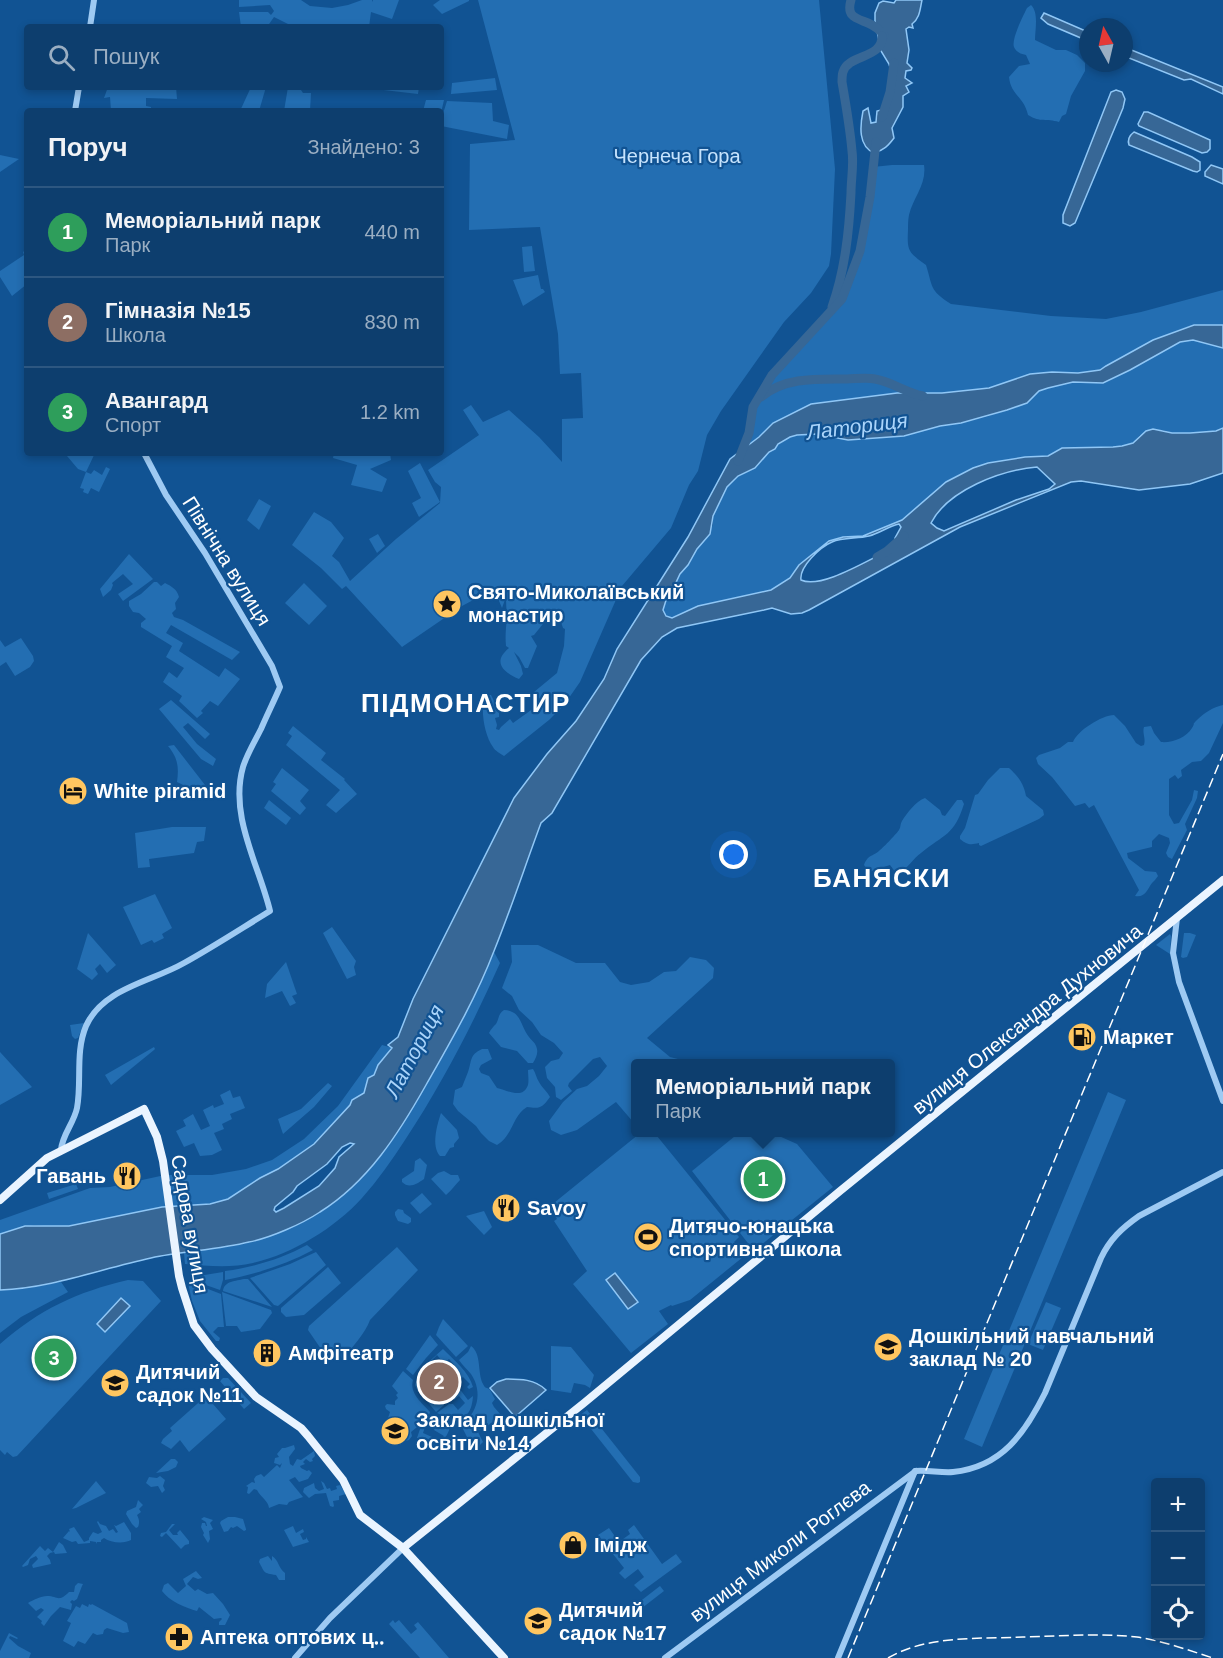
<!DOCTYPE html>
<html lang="uk">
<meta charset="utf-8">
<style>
:root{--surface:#0d3e6e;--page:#164573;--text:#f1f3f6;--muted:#9aaec2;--line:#2d5781;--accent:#bca0f2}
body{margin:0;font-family:Arial,sans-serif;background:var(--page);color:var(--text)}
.controls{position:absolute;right:18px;bottom:18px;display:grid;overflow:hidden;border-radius:6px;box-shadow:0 3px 9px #0003}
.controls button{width:54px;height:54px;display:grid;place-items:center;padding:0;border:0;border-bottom:2px solid var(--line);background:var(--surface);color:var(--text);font:30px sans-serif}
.compass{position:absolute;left:1079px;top:18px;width:54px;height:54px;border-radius:50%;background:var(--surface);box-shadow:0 3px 9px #0003;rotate:352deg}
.you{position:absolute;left:734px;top:855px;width:21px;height:21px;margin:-15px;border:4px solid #fff;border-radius:50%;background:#1a73e8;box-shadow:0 0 0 9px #1a73e833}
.badge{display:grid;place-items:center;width:39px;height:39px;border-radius:50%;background:var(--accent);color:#fff;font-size:20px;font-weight:700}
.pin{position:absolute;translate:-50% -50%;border:3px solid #fff;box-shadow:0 2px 6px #0006}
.popup{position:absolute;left:631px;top:1059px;width:264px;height:78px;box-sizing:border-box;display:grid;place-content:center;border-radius:6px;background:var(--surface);filter:drop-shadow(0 2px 4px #0005);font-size:20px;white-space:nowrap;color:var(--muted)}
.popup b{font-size:22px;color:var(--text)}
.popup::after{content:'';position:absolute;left:50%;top:100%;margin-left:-12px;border:12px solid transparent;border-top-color:var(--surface)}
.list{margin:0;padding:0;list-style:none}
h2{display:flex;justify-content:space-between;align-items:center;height:78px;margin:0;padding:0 24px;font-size:26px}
h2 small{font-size:20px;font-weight:400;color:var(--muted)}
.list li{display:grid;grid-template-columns:39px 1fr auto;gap:18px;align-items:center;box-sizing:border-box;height:90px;padding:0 24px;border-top:2px solid var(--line)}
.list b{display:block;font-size:22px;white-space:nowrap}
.list p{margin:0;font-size:20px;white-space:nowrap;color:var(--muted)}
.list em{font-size:20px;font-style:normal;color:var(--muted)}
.icon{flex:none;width:33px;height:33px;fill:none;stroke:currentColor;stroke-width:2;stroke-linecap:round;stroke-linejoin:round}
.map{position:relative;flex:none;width:1223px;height:1658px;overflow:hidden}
.search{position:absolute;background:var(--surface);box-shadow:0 3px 9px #0003;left:24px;top:24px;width:420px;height:66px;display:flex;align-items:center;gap:15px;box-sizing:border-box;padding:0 21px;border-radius:6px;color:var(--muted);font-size:22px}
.panel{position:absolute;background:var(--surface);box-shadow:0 3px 9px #0003;left:24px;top:108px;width:420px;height:348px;border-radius:6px}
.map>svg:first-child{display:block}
.green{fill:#236eb2}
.water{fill:#376796;stroke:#90c7f6;stroke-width:1.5;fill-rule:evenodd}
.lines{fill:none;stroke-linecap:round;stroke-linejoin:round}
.river{stroke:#376796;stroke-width:9}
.minor{stroke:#9ecaf3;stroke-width:6}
.major{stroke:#eaf4ff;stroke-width:8}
.rail{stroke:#fff;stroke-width:1.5;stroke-dasharray:10 4.5;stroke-linecap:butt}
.labels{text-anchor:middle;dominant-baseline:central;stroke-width:4.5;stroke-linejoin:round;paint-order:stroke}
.park-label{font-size:20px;fill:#c6e3fd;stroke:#115393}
.street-label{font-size:20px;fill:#fff;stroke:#115393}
.poi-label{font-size:20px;font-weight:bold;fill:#fff;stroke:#115393;text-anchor:start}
.water-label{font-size:21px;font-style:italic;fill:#aad4fa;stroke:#115393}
.district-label{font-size:26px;font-weight:bold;letter-spacing:1.5px;fill:#fff;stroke:#115393}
</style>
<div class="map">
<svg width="1223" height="1658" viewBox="0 0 1223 1658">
<rect width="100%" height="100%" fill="#115393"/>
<g class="green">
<polygon points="239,0 301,0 310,6 332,8 348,5 362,0 372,0 372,2 373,0 399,0 392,19 371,12 369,27 326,27 326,26 294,27 274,17 267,27 241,27 239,12 268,12 271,15 274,11 270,5 239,7"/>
<polygon points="440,0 469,0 469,1 442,14 433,5"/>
<path d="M478 0H819L835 169 831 254 829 266 811 293 784 322 721 411 707 435 698 471 689 485 671 528 622 586 580 682 564 705 549 720 504 756C500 753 495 751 493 747 484 735 480 708 485 695L488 696 489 695H491L499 711V717L495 718 497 725 496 729 499 730 501 727 510 719 513 723 541 703V701L534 692 557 673 564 646 565 629 563 628 560 619 556 617 547 619 534 635 531 636 537 646 528 668H525L519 657 514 652 521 666 523 674 519 679C503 672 492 662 509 648L506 646C505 637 506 627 507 617 507 609 505 603 507 594L502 608 494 589 462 606 402 647 346 586 342 589 321 568 292 545 314 512 331 522 344 538 332 556 339 562 350 581 396 539 440 503 441 487 435 482 428 470 479 435 463 410 471 405 483 422 509 410 539 437 562 462V419L583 418 581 373 560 374 558 334 540 227 469 230 470 144 515 140Z"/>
<path d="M1031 5C1039 13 1035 29 1035 40L1056 50H1066L1077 55 1085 63V71L1071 96 1066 114 1062 116 1059 122C1046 118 1041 123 1028 115 1024 96 1011 96 1009 77L1019 66 1030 64 1026 55C1021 54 1016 52 1014 47 1011 40 1023 16 1027 8Z"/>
<polygon points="495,78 497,90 451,94 452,83"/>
<polygon points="108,87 176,87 177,99 146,98 146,106 151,107 151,111 111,111 110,97 104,98"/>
<polygon points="251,87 266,87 259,111 240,111"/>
<polygon points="288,87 299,87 303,93 311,93 310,111 284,111"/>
<polygon points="375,87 419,87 418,94 375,89"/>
<polygon points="426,100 444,100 441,113 441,111 423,111"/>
<polygon points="447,101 492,103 493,121 509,125 507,139 441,126 441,120"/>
<polygon points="0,155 19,159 0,172"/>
<path d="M892 165H924C927 184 913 198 909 215 908 220 908 225 908 230 907 251 908 252 926 265 933 287 929 290 951 304L1051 316 1106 319 1141 312 1223 290V325H1194L1184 328 1153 340 1097 371 1078 373 1030 374 989 388 942 393H897L811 404 773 423 759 437 741 451 749 433 755 404 763 395 772 375 842 299 860 251 870 197 873 167Z"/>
<polygon points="532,246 535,271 524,272 522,247"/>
<polygon points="27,249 27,284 12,296 0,277 0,271 24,255 23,252"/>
<polygon points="538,275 541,289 543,289 545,292 523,306 513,280"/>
<path d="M1193 340 1223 348V428L1216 431 1190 433H1172L1163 430 1140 435 1133 443 1122 446 1113 447 1062 448 1048 456H1033L988 463 966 471 946 482 902 520 863 536 843 537 829 541 799 565 790 578 771 590 698 606 672 618 666 616C659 603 670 596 674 584L713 525V516L727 487 738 476 755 468 769 452 775 449 778 445 790 437 797 435 817 434 848 440 899 436 940 426 961 423 986 417 1027 403 1039 391 1048 388 1073 382 1103 383 1130 370 1180 342Z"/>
<polygon points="68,453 95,453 86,472 91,474 94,470 102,475 106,467 110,469 99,492 91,488 88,494 83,492 84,489 80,488 86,472 78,469 67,456"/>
<polygon points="334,453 390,453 391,460 370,469 387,479 382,492 351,485 357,465 333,458"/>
<polygon points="420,463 440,502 419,517 412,503 421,498 408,471"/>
<polygon points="259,499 271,506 259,530 247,520"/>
<polygon points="378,534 385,546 377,553 369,539"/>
<polygon points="129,554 153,579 123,601 118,594 133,584 123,574 112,583 113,585 111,590 103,597 100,589"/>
<path d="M154 582H157L161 586 165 583C171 586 177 589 179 597L175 603 176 609 172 613 174 617 183 620 240 652 232 660 171 625 166 633 183 643 179 651 219 677 225 668 240 679 218 706 210 701 201 711 203 713 197 718 179 701 182 696 163 682 169 672 177 678 184 668 166 657 172 646 141 627V623L146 619 139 613 133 612 129 606V601L141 594Z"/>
<polygon points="304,583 327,606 309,625 285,603"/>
<polygon points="21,638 33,656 34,661 30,667 15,676 6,662 0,666 0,640 5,647"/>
<polygon points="171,700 210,734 205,739 188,723 183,727 197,744 216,759 213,766 201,759 159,709"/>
<path d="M1223 705V723L1209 753 1201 761 1192 762 1181 770 1182 776 1178 779 1175 775 1169 779V815L1174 824 1179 823 1192 800 1194 790 1198 791 1197 798 1185 824 1187 830 1172 859 1168 857 1166 853 1170 843 1169 838 1159 834 1152 841V847L1127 853 1128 858 1145 871 1156 872 1158 876C1156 879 1154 881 1152 883 1147 890 1145 898 1135 896L1139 890 1094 805 1089 808 1085 803 1075 806 1052 777 1038 764 1036 758 1039 755 1060 748 1068 742H1073C1077 731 1102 715 1114 715L1125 726 1136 743 1141 746 1144 745C1146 738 1142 733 1144 727L1151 726 1154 733 1161 742C1172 743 1186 738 1192 728 1196 722 1191 726 1197 720 1204 713 1213 707 1223 705Z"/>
<polygon points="293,726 326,753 321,760 345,779 344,780 357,794 336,813 326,805 340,790 286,745 292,736 288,733"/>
<path d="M174 745 205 785 202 794 177 782C179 767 178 758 168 746Z"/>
<polygon points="282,768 309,790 300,801 306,808 300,815 271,791 276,784 273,782"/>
<path d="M1000 768H1009C1018 776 1024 784 1026 796L1043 810 1044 815 1039 819 981 846 979 845V843C971 845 967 845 960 839V836L965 828 975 795 978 794 988 780Z"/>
<path d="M925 798 940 810 942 815 945 816 957 800H962L964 804C954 836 944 834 921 853 913 859 908 867 900 874L896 873 890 865 869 872 864 865C868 854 873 857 880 850 883 848 898 832 899 830 901 827 900 824 902 821 907 813 916 801 925 798Z"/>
<polygon points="269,800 291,818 286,825 264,808"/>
<polygon points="172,827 206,827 204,841 197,842 194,853 149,859 150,867 138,868 135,833"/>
<polygon points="155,894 172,928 162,934 164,938 154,943 152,940 141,945 123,907"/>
<polygon points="332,927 356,961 354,967 356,975 347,979 323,933"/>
<polygon points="88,933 116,965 107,973 100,964 95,969 98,974 92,980 77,969"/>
<polygon points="1184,933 1190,933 1196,935 1187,957 1183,958 1181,957"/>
<polygon points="1170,934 1171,936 1170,954 1156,945"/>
<polygon points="511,945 538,945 576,963 605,963 620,982 631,985 649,982 664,972 676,971 690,957 706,960 714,968 713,978 647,1038 670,1057 686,1061 688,1063 636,1064 635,1122 634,1123 616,1102 577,1130 561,1135 551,1130 549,1121 563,1102 577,1089 587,1086 599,1076 607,1066 600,1057 593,1059 569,1083 568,1086 572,1091 561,1100 556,1097 555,1087 547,1078 545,1067 551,1061 559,1059 563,1053 554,1043 541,1035 532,1022 519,1010 512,996 502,988 512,962"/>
<path d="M494 952 500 963C473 1024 442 1084 405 1140 392 1160 378 1180 362 1198 335 1228 292 1254 253 1263 231 1268 208 1266 185 1264L184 1253C206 1249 230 1248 252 1242 274 1235 298 1225 319 1213 370 1183 401 1128 430 1078 454 1036 475 995 494 952Z"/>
<polygon points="286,962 297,994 292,996 296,1003 290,1006 282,991 265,998 267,984"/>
<path d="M504 1010C522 1011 520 1026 529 1037 532 1041 536 1043 537 1049 538 1054 536 1058 533 1063H528L517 1051 501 1047 489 1033C491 1029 493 1027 496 1024 499 1019 498 1014 504 1010Z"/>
<polygon points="84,1023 78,1038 75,1039 72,1036 70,1025"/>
<polygon points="382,1045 393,1048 378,1065 374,1075 368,1078 364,1093 352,1100 350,1105 314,1144 278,1169 260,1178 228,1199 210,1204 162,1207 69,1226 53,1227 34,1225 0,1234 0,1220 90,1188 110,1187 165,1175 212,1175 246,1169 272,1160 304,1139 338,1106"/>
<polygon points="154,1047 155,1049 154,1050 111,1085 105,1075"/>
<path d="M482 1049H488L492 1059 481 1065 479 1069 481 1073 489 1076 497 1088C507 1090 523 1100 528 1085 529 1081 528 1074 528 1070L533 1069C536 1073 536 1078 539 1082 542 1088 547 1091 550 1097 542 1108 540 1109 527 1107 512 1116 513 1136 497 1145L489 1141 481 1133 476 1126 458 1111 453 1104 455 1090 462 1087C464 1082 466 1077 468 1072 472 1061 469 1055 482 1049Z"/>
<polygon points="0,1052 32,1087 0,1105"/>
<polygon points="328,1083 332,1086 314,1107 283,1134 278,1119 301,1109"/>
<polygon points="230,1090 233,1098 240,1096 245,1108 230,1114 232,1119 222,1124 224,1129 214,1133 222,1150 212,1155 200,1156 194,1143 184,1147 176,1131 186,1126 183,1120 193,1114 201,1130 210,1126 203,1110 213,1105 214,1108 224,1104 220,1095"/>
<polygon points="1108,1092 1126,1100 982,1447 964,1439"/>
<path d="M441 1113 457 1130 459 1138 454 1144V1147L450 1148 445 1156H440C431 1146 437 1125 441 1113Z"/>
<polygon points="740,1132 776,1133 779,1136 797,1144 833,1187 761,1245 759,1249 754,1251 692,1171"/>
<polygon points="639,1134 654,1137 657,1136 739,1237 734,1242 743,1253 743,1257 690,1300 672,1306 671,1305 659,1311 668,1324 631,1353 573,1284 587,1271 554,1221 557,1219 549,1207"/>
<path d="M420 1158 427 1165 424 1179C417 1184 409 1189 402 1182V1179L414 1171 415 1161Z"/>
<path d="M444 1171 451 1175H458L460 1180C455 1185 452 1190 446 1195L431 1179 438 1173Z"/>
<polygon points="76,1184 78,1189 49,1199 47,1193"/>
<polygon points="422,1193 432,1204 420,1214 410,1203"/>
<polygon points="398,1209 403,1210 404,1213 411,1218 411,1222 408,1224 398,1221 395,1215 395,1212"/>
<polygon points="484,1211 492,1227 484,1235 466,1216"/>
<path d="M307 1245 313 1250C285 1265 256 1274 225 1280V1271C254 1267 281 1259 307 1245Z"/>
<path d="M397 1247 418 1270 370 1320C365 1334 352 1347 343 1359L338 1354 330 1362 308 1330 309 1326Z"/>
<polygon points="316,1252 326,1265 278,1306 274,1305 250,1278 290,1264"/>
<polygon points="328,1267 341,1283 304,1315 286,1317 281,1312 281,1308"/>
<polygon points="223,1272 223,1280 220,1290 200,1283 192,1277"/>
<path d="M244 1279H248L272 1307 223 1291C224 1281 236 1281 244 1279Z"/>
<path d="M128 1280 143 1281 161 1301 17 1456 13 1457 7 1452 5 1455 0 1450V1344C40 1309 77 1292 128 1280Z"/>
<polygon points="191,1280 195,1284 221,1294 224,1327 218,1327 213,1332 220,1338 219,1341 216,1341 200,1321 192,1301 188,1283"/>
<polygon points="61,1282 68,1292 21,1317 0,1333 0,1290 24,1289"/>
<polygon points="222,1292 271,1310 272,1313 260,1329 241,1332 237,1326 226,1326"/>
<polygon points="1046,1302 1061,1308 1043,1350 1028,1344"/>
<polygon points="443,1319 468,1346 456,1357 436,1335 439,1327"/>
<polygon points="430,1335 438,1345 426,1358 413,1375 406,1369"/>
<path d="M471 1346C482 1354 477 1372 483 1384 486 1390 486 1386 490 1390 492 1393 493 1396 495 1399L492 1403 494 1407 501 1415 485 1428 478 1430 475 1424H474L483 1442 479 1446 472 1447 461 1425C478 1413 483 1392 471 1374 467 1369 462 1365 459 1360L468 1352Z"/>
<polygon points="551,1346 571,1347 594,1375 590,1388 585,1385 574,1383 571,1393 551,1390"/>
<path d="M443 1349C454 1360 469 1372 473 1387L469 1389 467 1387 470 1384 463 1377 456 1383 449 1374 456 1367 449 1359 443 1364 441 1362 442 1361 437 1355 430 1362 435 1367 438 1365 440 1368 442 1366 446 1370 436 1378 430 1372 422 1378 428 1385 427 1387 425 1386 418 1392 415 1385C419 1368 431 1360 443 1349Z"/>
<path d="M403 1371 413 1380C409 1393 422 1403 430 1412L423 1433 432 1437 433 1442H438L444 1436 434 1430 439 1419 450 1424C450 1433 444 1440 437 1446L417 1438 422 1423 411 1432 412 1436 409 1440 405 1441 397 1438 399 1427 397 1425 394 1424 392 1427 387 1428V1425L392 1420 388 1418 390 1412 386 1409 385 1406 387 1404 395 1405V1401L398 1398 396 1395 398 1393 392 1386Z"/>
<polygon points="223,1378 228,1378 251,1403 244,1409 220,1381"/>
<polygon points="437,1379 448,1391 445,1391 438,1398 444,1405 436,1412 426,1400 432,1394 431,1392 433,1390 429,1386"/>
<path d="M459 1388 468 1400 473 1396C472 1410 468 1418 454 1421L437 1413 449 1404H453L458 1410 465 1403 459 1396 454 1400 450 1396Z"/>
<polygon points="206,1396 226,1419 189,1452 180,1440 171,1449 161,1443 163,1439 172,1431 170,1428"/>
<polygon points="587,1410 640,1477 640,1482 638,1483 633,1482 580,1415"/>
<path d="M294 1445 295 1449 289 1457 290 1464 293 1466 297 1459 301 1460 314 1451 315 1456 312 1459 313 1461 310 1462 306 1459 303 1462 305 1464 300 1466 301 1468 307 1471 309 1470 312 1473 308 1479 299 1482 295 1477 289 1480 303 1497 289 1502 287 1505 279 1504 269 1508C268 1500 261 1498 257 1490L254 1489 249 1494 247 1493 248 1487 246 1486 252 1482 255 1483 254 1479 256 1476 261 1474 264 1477 277 1465 280 1468 282 1463 280 1465 274 1463 275 1458 279 1457 277 1454 282 1448H285Z"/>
<polygon points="171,1459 175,1459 178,1462 176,1467 168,1471 156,1473"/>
<polygon points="160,1476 165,1480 163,1486 165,1490 162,1493 158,1486 151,1487 146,1483 149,1477 157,1478"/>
<polygon points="96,1481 106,1493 76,1508 72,1509"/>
<polygon points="321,1481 324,1483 327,1489 330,1488 331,1491 337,1489 336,1486 340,1485 346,1494 339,1496 339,1500 333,1501 334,1506 333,1507 330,1506 326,1493 315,1494 309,1498 303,1492 304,1488 314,1483 315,1488 319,1491 324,1489"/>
<path d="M138 1500 143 1505 139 1509 141 1512 137 1515C139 1519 140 1522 138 1527L136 1528 132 1524 126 1514 127 1511 136 1507Z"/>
<polygon points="204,1517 213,1520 210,1523 213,1529 209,1531 210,1539 208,1543 203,1535 204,1533 201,1527 202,1523 205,1523 206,1526 207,1526 206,1522 201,1519"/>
<polygon points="228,1517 235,1517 243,1519 246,1529 246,1530 244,1531 237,1526 233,1528 231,1527 228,1531 224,1532 220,1523 221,1521"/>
<path d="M98 1521 100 1524 106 1526 109 1531 113 1529 116 1533 118 1532 114 1525 116 1526 124 1522 131 1533V1540C124 1544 111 1543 104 1538L101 1540V1542H97L96 1544V1542L90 1541V1543L78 1544 76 1541 72 1542 63 1538 69 1531 70 1532 69 1529 74 1527 84 1542 89 1540V1538L93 1532 98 1534 102 1532 97 1522Z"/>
<polygon points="172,1524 175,1524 169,1530 173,1535 178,1535 177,1533 180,1530 189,1541 189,1544 185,1545 181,1549 166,1533 162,1537 160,1536 161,1533 166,1532"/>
<polygon points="634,1525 662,1564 676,1554 682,1562 641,1592 634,1585 644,1577 638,1569 625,1579 619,1573 624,1568 598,1535 609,1528 619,1542 630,1534 628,1530"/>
<polygon points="293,1526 296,1533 303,1529 304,1532 300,1534 303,1540 306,1539 306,1537 309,1542 293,1547 284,1530"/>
<polygon points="59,1542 63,1545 67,1553 55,1554 54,1552 50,1553 47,1556 50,1560 51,1564 33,1568 32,1565 38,1559 36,1556 30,1559 28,1565 23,1567 22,1566 40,1546 45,1551 48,1548 53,1552"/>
<path d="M268 1556 272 1561V1556C279 1560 278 1568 285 1573V1580H279L276 1575C263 1573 265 1573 259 1562L260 1559Z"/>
<path d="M196 1571 202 1578 198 1579 193 1577 187 1584 195 1591 198 1589 207 1594 213 1593 223 1604 230 1615 225 1625H219V1622L222 1619 221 1618 214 1619 199 1607 197 1611C186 1608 169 1601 162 1591L164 1585 168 1583 178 1593 186 1586 183 1579Z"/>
<path d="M78 1583 83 1584 82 1586 77 1599 74 1601 72 1600 70 1602 72 1604 71 1610 60 1607 51 1616 44 1626 41 1623 42 1621 37 1617 44 1610 41 1608 36 1611 28 1603C33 1600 41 1596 47 1596 58 1596 58 1603 69 1592H74L75 1586Z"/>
<polygon points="660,1586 664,1591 642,1608 638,1603"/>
<polygon points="82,1604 88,1607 89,1604 91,1605 92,1604 127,1623 129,1632 123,1633 107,1628 104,1630 103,1634 97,1635 93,1633 85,1644 78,1641 74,1647 63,1641 71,1623 67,1621 76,1606 80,1608"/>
<polygon points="393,1620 395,1623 399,1620 411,1634 417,1629 414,1625 418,1622 449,1658 420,1658 389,1624"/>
<polygon points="9,1633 18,1638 17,1639 10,1636 9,1638 18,1646 31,1653 29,1658 0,1658 0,1651"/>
</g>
<g class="water">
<path d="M896 0H922C920 9 920 18 912 24L913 28 909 27 906 29 909 50 907 63 912 68 911 70 906 71 905 78 912 83 906 86 909 92 903 96V107L892 128 894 138C888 146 884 150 874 153 858 146 860 126 863 111L868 108 871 123 876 122 877 111 885 109 892 75 889 64 881 51 875 21V13L879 3 883 1 894 3Z"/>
<polygon points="1044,13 1088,32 1088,41 1048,24 1041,18"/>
<polygon points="1124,47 1223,87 1223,94 1191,79 1184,80 1124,56"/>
<polygon points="1116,90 1122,92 1125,99 1123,108 1075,223 1070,226 1063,223 1063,215 1111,92"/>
<polygon points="1144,112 1148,112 1210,140 1210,149 1207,152 1202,153 1139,126 1138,124"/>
<path d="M1134 132 1192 157 1200 162V170L1197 172 1193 171 1129 145C1127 139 1130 135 1134 132Z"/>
<polygon points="1211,165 1223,169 1223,184 1205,176 1205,172"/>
<path d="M1194 325H1223V348L1193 340 1180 342 1130 370 1103 383 1073 382 1048 388 1039 391 1027 403 1007 410 961 423 940 426 904 436 848 440 817 434 797 435 790 437 778 444 775 449 769 452 755 468 738 476 727 487 713 516 710 534 697 549 688 565 680 574 672 591 667 597 663 610 666 616 672 618 698 606 771 590 790 578 799 565 829 541 843 537 863 536 902 520 946 482 973 468 988 463 1025 457 1048 456 1062 448 1113 447 1122 446 1133 443 1146 431 1153 429 1172 433H1190L1216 431 1223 428V473L1190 484 1139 490 1081 481 1071 482 960 527 809 610 802 613 791 614 772 608 764 610 677 628 662 637 641 660 552 813 541 823C525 866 511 909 494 951 476 998 451 1041 426 1085 399 1133 368 1182 320 1212 302 1224 270 1238 249 1242 217 1250 183 1251 151 1258 100 1269 52 1288 0 1290V1234L25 1226H69L162 1207 210 1204 228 1199 260 1178 278 1169 314 1144 350 1105 352 1100 364 1093 368 1078 374 1075 378 1065 392 1048 388 1045 398 1037 413 999 514 798 547 754 576 721 604 679 617 649 688 537 730 459 759 437 773 423 811 404 897 393H942L989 388 1030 374 1052 372 1078 373 1100 370 1106 366 1153 340ZM1037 467 1055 484 1049 489 1016 500 944 531 937 528 931 523C948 490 1001 470 1037 467ZM899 524 901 527 895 538 894 548C872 557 822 590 801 580 799 567 820 547 832 542 843 537 857 539 869 536 880 533 889 526 899 524ZM350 1143 354 1144 339 1157 335 1168 319 1186 284 1208 276 1212 274 1210 275 1207 293 1192 297 1186 327 1164 342 1147Z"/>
<polygon points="615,1273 638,1302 628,1309 606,1280"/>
<polygon points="121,1298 130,1306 105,1332 97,1324"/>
<path d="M506 1379C520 1379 535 1379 546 1390L515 1417 490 1388 497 1382Z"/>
</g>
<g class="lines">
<g class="river">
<path d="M851 0C846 17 856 18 868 23 875 26 880 30 884 35"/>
<polyline points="882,117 890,92 894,63"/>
<path d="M832 307C845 270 849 232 851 193 851 179 854 165 852 151 850 128 846 105 842 82 842 79 842 75 843 72 848 54 883 59 882 36"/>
<path d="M761 397C785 377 817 379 847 379 855 379 866 377 875 379 892 382 907 393 923 396"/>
<polyline points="738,461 749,433 753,407 772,375 842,299 860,251 870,197 876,142"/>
<polyline points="877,557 887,551 904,536"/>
</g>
<g class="minor">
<polyline points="90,27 94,0"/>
<polyline points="75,111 79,87"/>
<polyline points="1177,918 1173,953 1179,982 1223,1101"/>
<path d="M61 1150C62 1135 74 1123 77 1108 82 1081 75 1052 86 1026 103 988 151 982 184 963 213 947 242 928 270 911 259 865 229 816 243 767 247 754 255 741 261 729 267 715 274 701 280 687L272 666 205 553 166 495 144 453"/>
<path d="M916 1471C928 1470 941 1473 953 1472 1002 1467 1025 1433 1045 1393L1101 1258C1110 1239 1122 1228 1139 1216L1223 1172"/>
<polyline points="295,1658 330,1618 403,1548"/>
<polyline points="665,1658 916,1471"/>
<polyline points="838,1658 915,1471"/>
</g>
<g class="major">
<polyline points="0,1200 47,1158 144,1109 157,1137 163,1161 179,1276 182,1288 194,1325 212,1349 256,1397 301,1428 308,1436 343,1480 360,1515 403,1548 504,1658"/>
<polyline points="403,1548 584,1403 840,1191 1223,880"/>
</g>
<g class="rail">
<polyline points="848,1658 1223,754"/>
<path d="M888 1658C927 1635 979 1639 1023 1637 1061 1636 1099 1633 1137 1637 1163 1641 1188 1650 1213 1658"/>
</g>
</g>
<defs>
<g id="sight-disc" transform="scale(1.5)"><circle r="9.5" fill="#ffc660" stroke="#115393"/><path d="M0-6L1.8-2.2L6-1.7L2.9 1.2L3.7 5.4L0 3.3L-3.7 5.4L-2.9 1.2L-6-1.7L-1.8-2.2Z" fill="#111"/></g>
<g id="hotel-disc" transform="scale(1.5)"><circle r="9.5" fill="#ffc660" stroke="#115393"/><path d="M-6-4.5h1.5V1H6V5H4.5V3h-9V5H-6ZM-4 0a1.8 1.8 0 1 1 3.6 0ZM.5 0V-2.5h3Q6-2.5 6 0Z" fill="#111"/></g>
<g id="fuel-disc" transform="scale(1.5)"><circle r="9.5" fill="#ffc660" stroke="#115393"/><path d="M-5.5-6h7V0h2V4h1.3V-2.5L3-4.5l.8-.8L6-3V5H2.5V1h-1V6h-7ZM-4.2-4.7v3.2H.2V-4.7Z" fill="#111"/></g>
<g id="restaurant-disc" transform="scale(1.5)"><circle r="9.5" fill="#ffc660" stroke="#115393"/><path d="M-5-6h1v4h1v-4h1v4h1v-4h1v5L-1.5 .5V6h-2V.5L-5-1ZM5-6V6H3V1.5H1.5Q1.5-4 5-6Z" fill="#111"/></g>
<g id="stadium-disc" transform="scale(1.5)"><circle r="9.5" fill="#ffc660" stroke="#115393"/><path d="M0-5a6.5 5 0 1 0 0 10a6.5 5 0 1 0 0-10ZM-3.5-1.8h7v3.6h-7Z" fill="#111"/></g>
<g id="school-disc" transform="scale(1.5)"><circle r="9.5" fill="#ffc660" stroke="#115393"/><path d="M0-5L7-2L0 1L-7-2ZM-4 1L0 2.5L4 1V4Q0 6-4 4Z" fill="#111"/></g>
<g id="building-disc" transform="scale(1.5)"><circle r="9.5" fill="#ffc660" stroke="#115393"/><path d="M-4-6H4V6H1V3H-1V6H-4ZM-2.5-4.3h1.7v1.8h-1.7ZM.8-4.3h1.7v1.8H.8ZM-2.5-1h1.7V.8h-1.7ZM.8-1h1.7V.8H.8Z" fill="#111"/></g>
<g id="shop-disc" transform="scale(1.5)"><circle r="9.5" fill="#ffc660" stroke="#115393"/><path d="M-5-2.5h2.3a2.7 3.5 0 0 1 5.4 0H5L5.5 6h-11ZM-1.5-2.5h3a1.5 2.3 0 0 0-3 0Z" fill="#111"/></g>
<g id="pharmacy-disc" transform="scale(1.5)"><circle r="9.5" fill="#ffc660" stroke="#115393"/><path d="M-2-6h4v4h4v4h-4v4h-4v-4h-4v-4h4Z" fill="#111"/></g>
</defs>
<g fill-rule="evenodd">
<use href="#sight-disc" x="447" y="604"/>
<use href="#hotel-disc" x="73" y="791"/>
<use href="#fuel-disc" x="1082" y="1037"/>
<use href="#restaurant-disc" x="127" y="1176"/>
<use href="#restaurant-disc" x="506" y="1208"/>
<use href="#stadium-disc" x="648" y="1237"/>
<use href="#school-disc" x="888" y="1347"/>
<use href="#building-disc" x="267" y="1353"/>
<use href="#school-disc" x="115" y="1383"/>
<use href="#school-disc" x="395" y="1431"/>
<use href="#shop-disc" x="573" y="1545"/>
<use href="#school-disc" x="538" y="1621"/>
<use href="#pharmacy-disc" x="179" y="1637"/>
</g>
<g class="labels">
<g class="park-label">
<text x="677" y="156">Чернеча Гора</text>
</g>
<g class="street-label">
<text transform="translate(227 561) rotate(58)">Північна вулиця</text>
<text transform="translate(1027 1019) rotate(-39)">вулиця Олександра Духновича</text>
<text transform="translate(190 1224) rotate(80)">Садова вулиця</text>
<text transform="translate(780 1551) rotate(-37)">вулиця Миколи Роглєва</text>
</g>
<g class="poi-label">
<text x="468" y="592">Свято-Миколаївський<tspan x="468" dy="23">монастир</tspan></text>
<text x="94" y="791">White piramid</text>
<text x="1103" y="1037">Маркет</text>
<text x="106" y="1176" text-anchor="end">Гавань</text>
<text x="527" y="1208">Savoy</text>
<text x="669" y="1226">Дитячо-юнацька<tspan x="669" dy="23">спортивна школа</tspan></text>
<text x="909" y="1336">Дошкільний навчальний<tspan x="909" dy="23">заклад № 20</tspan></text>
<text x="288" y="1353">Амфітеатр</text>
<text x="136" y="1372">Дитячий<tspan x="136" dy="23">садок №11</tspan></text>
<text x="416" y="1420">Заклад дошкільної<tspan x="416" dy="23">освіти №14</tspan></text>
<text x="594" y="1545">Імідж</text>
<text x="559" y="1610">Дитячий<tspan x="559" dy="23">садок №17</tspan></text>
<text x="200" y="1637">Аптека оптових ц‥</text>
</g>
<g class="water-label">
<text transform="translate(857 426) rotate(-7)">Латориця</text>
<text transform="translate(414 1051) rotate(-62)">Латориця</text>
</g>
<g class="district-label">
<text x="466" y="703">ПІДМОНАСТИР</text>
<text x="882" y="878">БАНЯСКИ</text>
</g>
</g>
</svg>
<div class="controls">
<button>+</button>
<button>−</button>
<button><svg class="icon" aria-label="locate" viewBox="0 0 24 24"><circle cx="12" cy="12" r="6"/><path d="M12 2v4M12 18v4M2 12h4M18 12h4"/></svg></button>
</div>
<svg class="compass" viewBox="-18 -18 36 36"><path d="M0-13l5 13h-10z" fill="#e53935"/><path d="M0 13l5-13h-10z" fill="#9aaec2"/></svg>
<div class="you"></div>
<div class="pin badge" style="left:763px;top:1179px;background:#2e9e5b">1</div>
<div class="popup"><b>Меморіальний парк</b>Парк</div>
<div class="pin badge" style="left:439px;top:1382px;background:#8d6e63">2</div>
<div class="pin badge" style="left:54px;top:1358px;background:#2e9e5b">3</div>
<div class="search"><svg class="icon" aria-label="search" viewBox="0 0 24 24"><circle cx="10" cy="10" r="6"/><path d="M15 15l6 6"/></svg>Пошук</div>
<section class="panel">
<h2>Поруч<small>Знайдено: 3</small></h2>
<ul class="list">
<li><span class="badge" style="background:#2e9e5b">1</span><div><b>Меморіальний парк</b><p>Парк</p></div><em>440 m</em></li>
<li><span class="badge" style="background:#8d6e63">2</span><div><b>Гімназія №15</b><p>Школа</p></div><em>830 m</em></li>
<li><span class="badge" style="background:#2e9e5b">3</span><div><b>Авангард</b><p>Спорт</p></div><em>1.2 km</em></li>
</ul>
</section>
</div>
